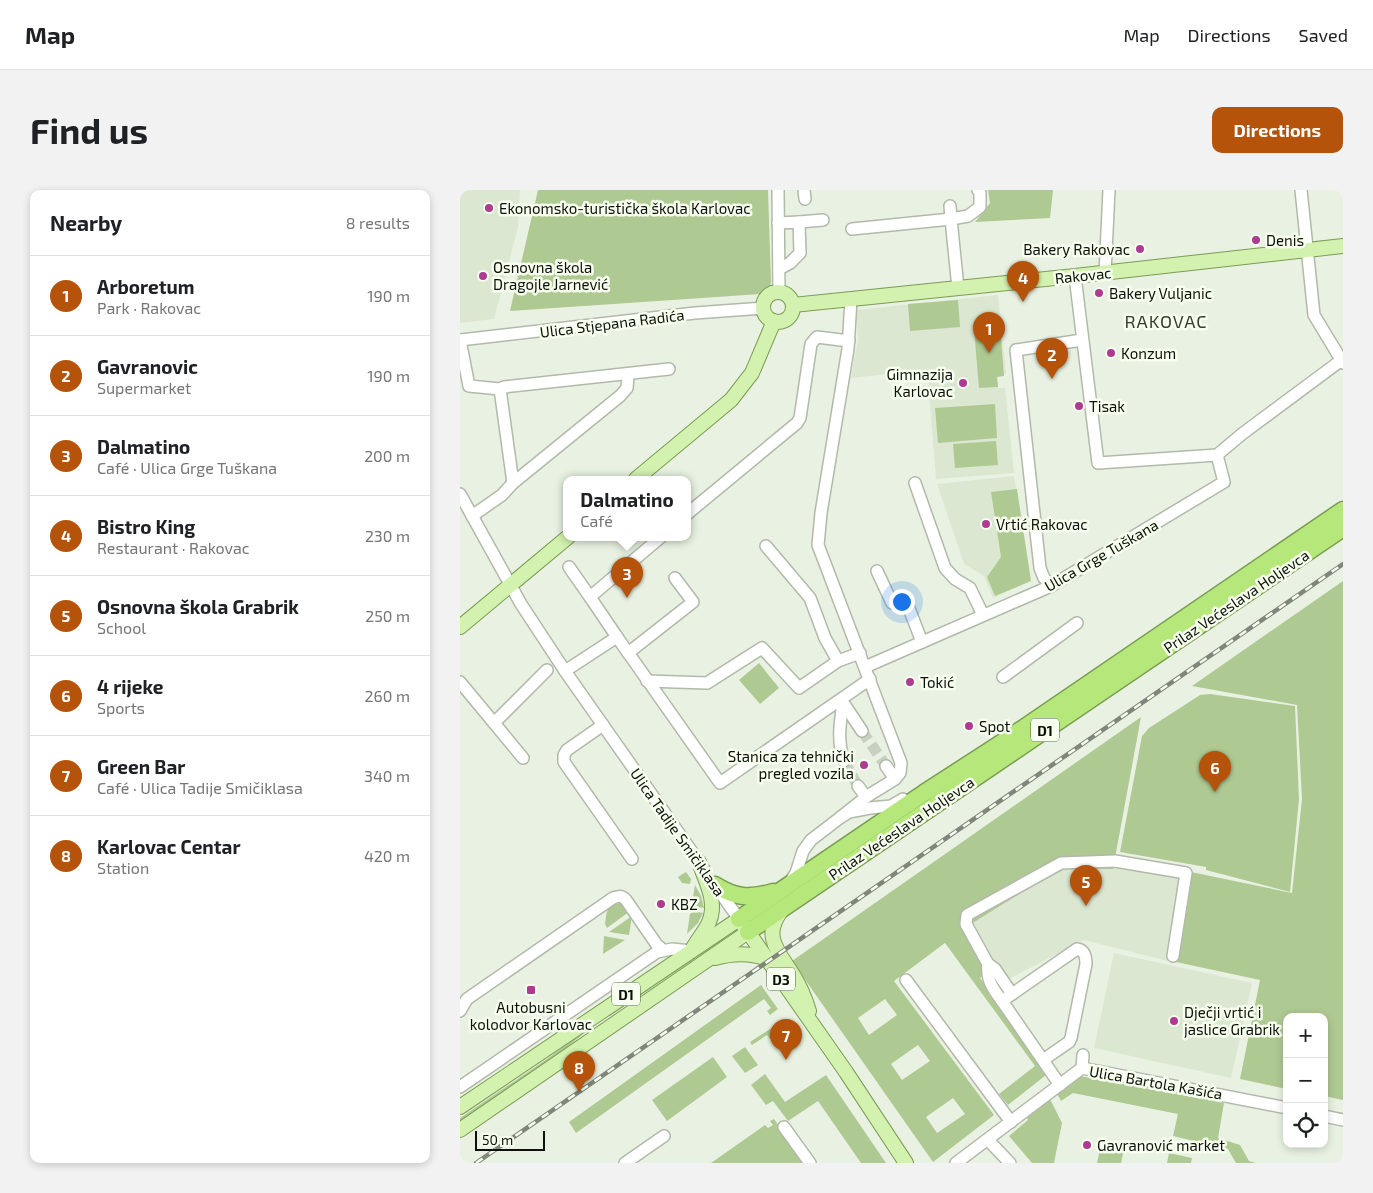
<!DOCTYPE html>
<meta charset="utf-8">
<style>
:root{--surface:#fff;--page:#f2f2f2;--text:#202124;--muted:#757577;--line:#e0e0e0;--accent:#b45309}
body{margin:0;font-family:"Exo 2",sans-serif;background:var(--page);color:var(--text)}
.controls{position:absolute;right:15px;bottom:15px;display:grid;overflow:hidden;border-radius:10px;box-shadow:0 2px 8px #0003}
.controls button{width:45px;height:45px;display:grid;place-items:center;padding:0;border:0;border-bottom:1px solid var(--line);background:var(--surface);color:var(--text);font:25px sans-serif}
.scale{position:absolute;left:15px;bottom:12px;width:70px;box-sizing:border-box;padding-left:5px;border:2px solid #0e110b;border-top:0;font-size:14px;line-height:18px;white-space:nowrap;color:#0e110b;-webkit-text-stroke:4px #f7ffef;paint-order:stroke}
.you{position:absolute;left:441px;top:411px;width:18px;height:18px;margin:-12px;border:4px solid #fff;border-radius:50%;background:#1a73e8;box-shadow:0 0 0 8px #1a73e833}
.badge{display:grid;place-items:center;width:32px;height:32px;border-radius:50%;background:var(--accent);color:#fff;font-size:16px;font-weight:700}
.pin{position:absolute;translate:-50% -41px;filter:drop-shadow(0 1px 2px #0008)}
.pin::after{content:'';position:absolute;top:26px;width:18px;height:15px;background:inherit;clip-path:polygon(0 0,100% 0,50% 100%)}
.popup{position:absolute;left:103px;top:286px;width:128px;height:65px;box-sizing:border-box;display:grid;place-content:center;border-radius:10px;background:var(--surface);filter:drop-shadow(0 1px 4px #0005);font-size:16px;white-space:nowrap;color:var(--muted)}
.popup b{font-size:19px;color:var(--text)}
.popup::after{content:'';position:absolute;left:50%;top:100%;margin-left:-10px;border:10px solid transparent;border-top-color:var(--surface)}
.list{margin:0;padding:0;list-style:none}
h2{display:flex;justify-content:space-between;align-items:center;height:65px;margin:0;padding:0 20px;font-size:21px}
h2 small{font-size:16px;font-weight:400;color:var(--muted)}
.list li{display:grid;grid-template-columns:32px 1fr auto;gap:15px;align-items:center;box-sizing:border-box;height:80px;padding:0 20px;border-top:1px solid var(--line)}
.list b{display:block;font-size:19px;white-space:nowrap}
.list p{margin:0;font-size:16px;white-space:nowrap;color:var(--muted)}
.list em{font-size:16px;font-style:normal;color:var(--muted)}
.icon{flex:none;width:28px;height:28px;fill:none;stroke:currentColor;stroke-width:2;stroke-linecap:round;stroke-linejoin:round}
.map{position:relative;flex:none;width:883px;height:973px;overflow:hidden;border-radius:10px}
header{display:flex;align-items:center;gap:30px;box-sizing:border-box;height:70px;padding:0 25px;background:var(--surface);border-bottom:1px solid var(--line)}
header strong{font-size:24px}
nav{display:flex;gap:28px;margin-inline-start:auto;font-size:18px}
.intro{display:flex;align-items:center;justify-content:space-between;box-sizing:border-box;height:120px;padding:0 30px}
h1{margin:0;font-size:35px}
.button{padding:12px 22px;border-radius:10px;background:var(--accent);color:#fff;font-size:18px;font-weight:700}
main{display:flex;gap:30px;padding:0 30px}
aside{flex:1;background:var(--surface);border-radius:10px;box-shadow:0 2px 8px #0003}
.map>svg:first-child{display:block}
.built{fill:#dce7d1}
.green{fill:#afc993;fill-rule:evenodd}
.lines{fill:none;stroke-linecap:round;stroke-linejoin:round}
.minor-tunnel{stroke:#c8d0c2;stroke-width:11;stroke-dasharray:11 5.5;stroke-linecap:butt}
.minor-casing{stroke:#b2b9aa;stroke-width:14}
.major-casing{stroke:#7b9c53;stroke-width:16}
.highway-casing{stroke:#7b9c53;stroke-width:19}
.minor{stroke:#fff;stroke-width:11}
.major{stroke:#d3f1af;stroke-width:14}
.highway{stroke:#b6e77a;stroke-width:16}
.rail-casing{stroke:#80867b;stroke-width:4.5}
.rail{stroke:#f7ffef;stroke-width:2.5;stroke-dasharray:8;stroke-linecap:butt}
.poi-dot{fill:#af3a92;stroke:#f7ffef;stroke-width:2}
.labels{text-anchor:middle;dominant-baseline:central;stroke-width:5;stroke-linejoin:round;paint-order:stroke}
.shield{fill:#f7ffef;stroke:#54584f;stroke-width:1}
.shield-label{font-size:14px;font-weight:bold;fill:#0e110b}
.poi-label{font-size:15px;fill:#0e110b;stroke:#f7ffef;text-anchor:start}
.street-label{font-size:15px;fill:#0e110b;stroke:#f7ffef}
.quarter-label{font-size:18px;letter-spacing:1px;fill:#393f33;stroke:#f7ffef}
</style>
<header>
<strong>Map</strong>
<nav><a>Map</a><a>Directions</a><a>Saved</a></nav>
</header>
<div class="intro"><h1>Find us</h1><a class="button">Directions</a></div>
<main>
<aside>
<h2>Nearby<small>8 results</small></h2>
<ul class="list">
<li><span class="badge">1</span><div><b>Arboretum</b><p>Park · Rakovac</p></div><em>190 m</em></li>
<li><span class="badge">2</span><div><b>Gavranovic</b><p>Supermarket</p></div><em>190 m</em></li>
<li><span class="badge">3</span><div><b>Dalmatino</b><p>Café · Ulica Grge Tuškana</p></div><em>200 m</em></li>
<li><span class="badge">4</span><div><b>Bistro King</b><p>Restaurant · Rakovac</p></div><em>230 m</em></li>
<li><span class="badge">5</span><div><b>Osnovna škola Grabrik</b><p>School</p></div><em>250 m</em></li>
<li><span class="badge">6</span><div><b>4 rijeke</b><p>Sports</p></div><em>260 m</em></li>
<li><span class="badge">7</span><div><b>Green Bar</b><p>Café · Ulica Tadije Smičiklasa</p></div><em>340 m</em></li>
<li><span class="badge">8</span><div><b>Karlovac Centar</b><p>Station</p></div><em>420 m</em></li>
</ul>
</aside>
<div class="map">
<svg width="883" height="973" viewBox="0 0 883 973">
<rect width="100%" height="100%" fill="#e9f2e2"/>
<g class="built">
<polygon points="0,0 60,0 58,37 34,129 0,133"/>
<polygon points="538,105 546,184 537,185 538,198 545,198 554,283 476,289 467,180 391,188 398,150 396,120"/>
<polygon points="554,286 571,391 533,408 524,386 504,374 477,294"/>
<polygon points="594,668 731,677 711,772 624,750 545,791 511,729"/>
<polygon points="654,763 792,793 771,888 634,858"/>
</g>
<g class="green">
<polygon points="78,0 308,0 311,91 310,100 301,104 50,121"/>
<polygon points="528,0 593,0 590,28 515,32 530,13"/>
<polygon points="498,110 500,137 450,141 448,114"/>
<polygon points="540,137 544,186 537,187 538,197 519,198 514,139"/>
<polygon points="535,214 537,248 478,253 475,218"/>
<polygon points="536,251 538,275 495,278 493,254"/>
<polygon points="557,299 571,391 535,406 527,387 541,367 531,302"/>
<polygon points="883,391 883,910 864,906 864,827 827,827 827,899 780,889 800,790 716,772 731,682 832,703 842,609 837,515 732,496"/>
<polygon points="299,473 319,498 300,514 279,490"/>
<polygon points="750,504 835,516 839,609 830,702 746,680 746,677 660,662 682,546 689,538 740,505"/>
<path d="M681 527 653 679 601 678 511 734 536 774 520 788 586 885 548 915 539 904 575 876 485 753 434 791 534 925 473 972 332 771ZM425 809 437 825 409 845 398 828ZM458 855 470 871 442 890 431 874ZM493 908 505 924 477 943 466 927Z"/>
<polygon points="226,682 231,689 230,694 222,693 218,687"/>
<polygon points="235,695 241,706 244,718 234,716 232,713"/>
<path d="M162 713 170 721 147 738 145 734C147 721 146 714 162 713Z"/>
<polygon points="234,721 243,723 238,733 227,744 230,724"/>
<polygon points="172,726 169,745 149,742"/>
<polygon points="265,745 267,747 150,826 147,826"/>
<polygon points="144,746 165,750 143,764"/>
<polygon points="301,795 318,819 310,825 307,821 311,818 304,809 116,943 109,932"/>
<polygon points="316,835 321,842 310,849 307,845 292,855 290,852"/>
<polygon points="124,841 123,844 111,854 103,862 0,934 0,928 87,869"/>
<polygon points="285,857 298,875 285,883 272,866"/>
<polygon points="253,867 267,887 207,931 192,910"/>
<polygon points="305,884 325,912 366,885 426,973 401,973 358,911 328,931 313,911 306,915 291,895"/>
<polygon points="620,886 764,913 758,948 780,955 789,971 796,973 776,973 768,959 713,946 718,924 613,903 601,911 596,902"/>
<polygon points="589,907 602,933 594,973 572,973 549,946 568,930 566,926"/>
<polygon points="314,929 346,973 251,973 305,935 308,938 313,935 310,931"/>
<polygon points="642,950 665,955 661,973 637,973"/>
<polygon points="709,963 732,968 731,973 707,973"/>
</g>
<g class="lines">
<g class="minor-tunnel">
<polyline points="402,541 426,576"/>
<polyline points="384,571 398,596"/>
</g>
<g class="minor-casing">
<g id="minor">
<polyline points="318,0 319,102"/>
<polyline points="344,0 345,9"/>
<polyline points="841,0 854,125 883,173"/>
<polyline points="490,16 491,29 508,26 520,17 520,3 518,0"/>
<polyline points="339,32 363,30"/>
<polyline points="318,33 339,32 340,63 330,73 319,79"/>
<polyline points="392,39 491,29 498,98"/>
<polyline points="645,83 649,0"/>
<polyline points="615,86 638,273 757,265 782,244 883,169"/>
<polyline points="0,150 235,123 304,118"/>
<polyline points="0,150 9,196 40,199 44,197 209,179"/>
<polyline points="40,199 53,293"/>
<polyline points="455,293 485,378 495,389 510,398 523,425"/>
<polyline points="0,304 61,414 105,481 244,679"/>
<polyline points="227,324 337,233 340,228 351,154 357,147 389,151"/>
<polyline points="12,326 42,305 53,293 160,206 167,198 168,185"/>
<polyline points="306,356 350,408 365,448 378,471"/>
<polyline points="109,377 130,407 201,347"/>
<polyline points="417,381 432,413 445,408 462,452"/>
<polyline points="591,396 584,388 580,378 556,160 622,150"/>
<polyline points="130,407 157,447"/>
<polyline points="168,463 233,412 215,388"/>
<polyline points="405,477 591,396 764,292 757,265"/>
<polyline points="105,481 157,447 260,593 410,489"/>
<polyline points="543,487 617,433"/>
<polyline points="187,491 247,493 302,458 339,498 378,471 400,463"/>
<polyline points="0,492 34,533 87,480"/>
<polyline points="382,511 402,541"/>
<path d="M383 513C380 532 377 552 384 571"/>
<polyline points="34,533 63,568"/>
<polyline points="143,535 107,560 104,565 104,572 172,669"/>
<polyline points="426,576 435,589"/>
<polyline points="398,596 406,607"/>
<polyline points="381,627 406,607 435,589 440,583 441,573 358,355 361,323 388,159 391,109"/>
<polyline points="330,692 336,683 343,661 351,650 381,627 389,622 410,618 431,616 443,609"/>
<polyline points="257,698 279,729"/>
<path d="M528 774C526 790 533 799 542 811"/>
<polyline points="446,790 551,932"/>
<polyline points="552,804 535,779 528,774 506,734 507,725 601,673 655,671 726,683 713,766"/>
<path d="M0 821 7 809 153 708C159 706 161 705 166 710L197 755 203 760"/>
<path d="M583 870 609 852 611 848 626 774C626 767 625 760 617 759L542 811 600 895"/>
<polyline points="622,878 623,865"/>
<polyline points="0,897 197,762 212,759 231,761"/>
<polyline points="864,926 883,930"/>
<polyline points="324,937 350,973"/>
<polyline points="528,950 550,973"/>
<polyline points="165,973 204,946"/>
<polyline points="496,973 622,878 827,918"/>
</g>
</g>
<g class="major-casing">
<g id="major">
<circle cx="318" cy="117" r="15"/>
<polyline points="333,115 615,86 883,56"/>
<polyline points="176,289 271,210 292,183 314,131"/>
<polyline points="0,437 108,347"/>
<path d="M322 720C301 746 319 762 333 785 340 796 345 808 349 821"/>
<path d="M233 758C238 749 246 740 249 732 258 712 245 690 239 672"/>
<path d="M255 768C273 763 289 762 307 769"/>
<polyline points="0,917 279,729 386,882 446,973"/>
<polyline points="0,940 288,742"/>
</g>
</g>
<g class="highway-casing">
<g id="highway">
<path d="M255 695C276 708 289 709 313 702"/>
<polyline points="279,729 464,603 546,550 883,320"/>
<polyline points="288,742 883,338"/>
</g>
</g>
<use href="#minor" class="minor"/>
<use href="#major" class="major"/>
<use href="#highway" class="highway"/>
<g class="rail-casing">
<polyline id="rail" points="16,973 883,374"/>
</g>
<use href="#rail" class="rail"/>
</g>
<g class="poi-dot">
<circle cx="29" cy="18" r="5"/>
<circle cx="796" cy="50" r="5"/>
<circle cx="680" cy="59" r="5"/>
<circle cx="23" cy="86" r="5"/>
<circle cx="639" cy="103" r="5"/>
<circle cx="651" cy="163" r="5"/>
<circle cx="503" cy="193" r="5"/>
<circle cx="619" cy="216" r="5"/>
<circle cx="526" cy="334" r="5"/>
<circle cx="450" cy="492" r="5"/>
<circle cx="509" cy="536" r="5"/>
<circle cx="404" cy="575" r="5"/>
<circle cx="201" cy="714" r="5"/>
<rect x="66" y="795" width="10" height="10" rx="2.5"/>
<circle cx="714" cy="831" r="5"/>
<circle cx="627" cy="955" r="5"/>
</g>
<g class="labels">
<g class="shield">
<rect x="571" y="528.5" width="28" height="23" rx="4"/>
<rect x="307" y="777.5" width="28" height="23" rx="4"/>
<rect x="152" y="792.5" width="28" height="23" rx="4"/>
</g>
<g class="shield-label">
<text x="585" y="540">D1</text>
<text x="321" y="789">D3</text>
<text x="166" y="804">D1</text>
</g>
<g class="poi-label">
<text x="39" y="18">Ekonomsko-turistička škola Karlovac</text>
<text x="806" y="50">Denis</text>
<text x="670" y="59" text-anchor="end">Bakery Rakovac</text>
<text x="33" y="77">Osnovna škola<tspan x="33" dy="17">Dragojle Jarnević</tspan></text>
<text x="649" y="103">Bakery Vuljanic</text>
<text x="661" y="163">Konzum</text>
<text x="493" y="184" text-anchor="end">Gimnazija<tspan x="493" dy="17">Karlovac</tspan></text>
<text x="629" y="216">Tisak</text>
<text x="536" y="334">Vrtić Rakovac</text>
<text x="460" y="492">Tokić</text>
<text x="519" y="536">Spot</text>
<text x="394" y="566" text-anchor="end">Stanica za tehnički<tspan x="394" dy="17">pregled vozila</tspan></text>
<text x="211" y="714">KBZ</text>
<text x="71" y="817" text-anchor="middle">Autobusni<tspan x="71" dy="17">kolodvor Karlovac</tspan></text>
<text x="724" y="822">Dječji vrtić i<tspan x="724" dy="17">jaslice Grabrik</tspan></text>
<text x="637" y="955">Gavranović market</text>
</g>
<g class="street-label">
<text transform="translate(623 85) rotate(-6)">Rakovac</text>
<text transform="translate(152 133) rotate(-7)">Ulica Stjepana Radića</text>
<text transform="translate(641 365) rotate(-30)">Ulica Grge Tuškana</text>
<text transform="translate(776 411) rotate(-34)">Prilaz Većeslava Holjevca</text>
<text transform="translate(441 638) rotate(-34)">Prilaz Većeslava Holjevca</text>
<text transform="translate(218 642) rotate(55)">Ulica Tadije Smičiklasa</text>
<text transform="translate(696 892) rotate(10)">Ulica Bartola Kašića</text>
</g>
<g class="quarter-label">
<text x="706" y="131">RAKOVAC</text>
</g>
</g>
</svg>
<div class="controls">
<button>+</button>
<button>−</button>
<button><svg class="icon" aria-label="locate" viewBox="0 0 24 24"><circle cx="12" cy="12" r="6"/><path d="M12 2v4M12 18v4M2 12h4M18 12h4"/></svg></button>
</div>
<div class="scale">50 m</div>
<div class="you"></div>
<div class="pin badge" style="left:529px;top:163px">1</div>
<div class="pin badge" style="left:592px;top:189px">2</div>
<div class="pin badge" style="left:167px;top:408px">3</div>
<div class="popup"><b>Dalmatino</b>Café</div>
<div class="pin badge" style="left:563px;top:112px">4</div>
<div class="pin badge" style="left:626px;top:716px">5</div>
<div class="pin badge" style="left:755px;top:602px">6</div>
<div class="pin badge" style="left:326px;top:870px">7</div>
<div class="pin badge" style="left:119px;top:902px">8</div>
</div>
</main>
